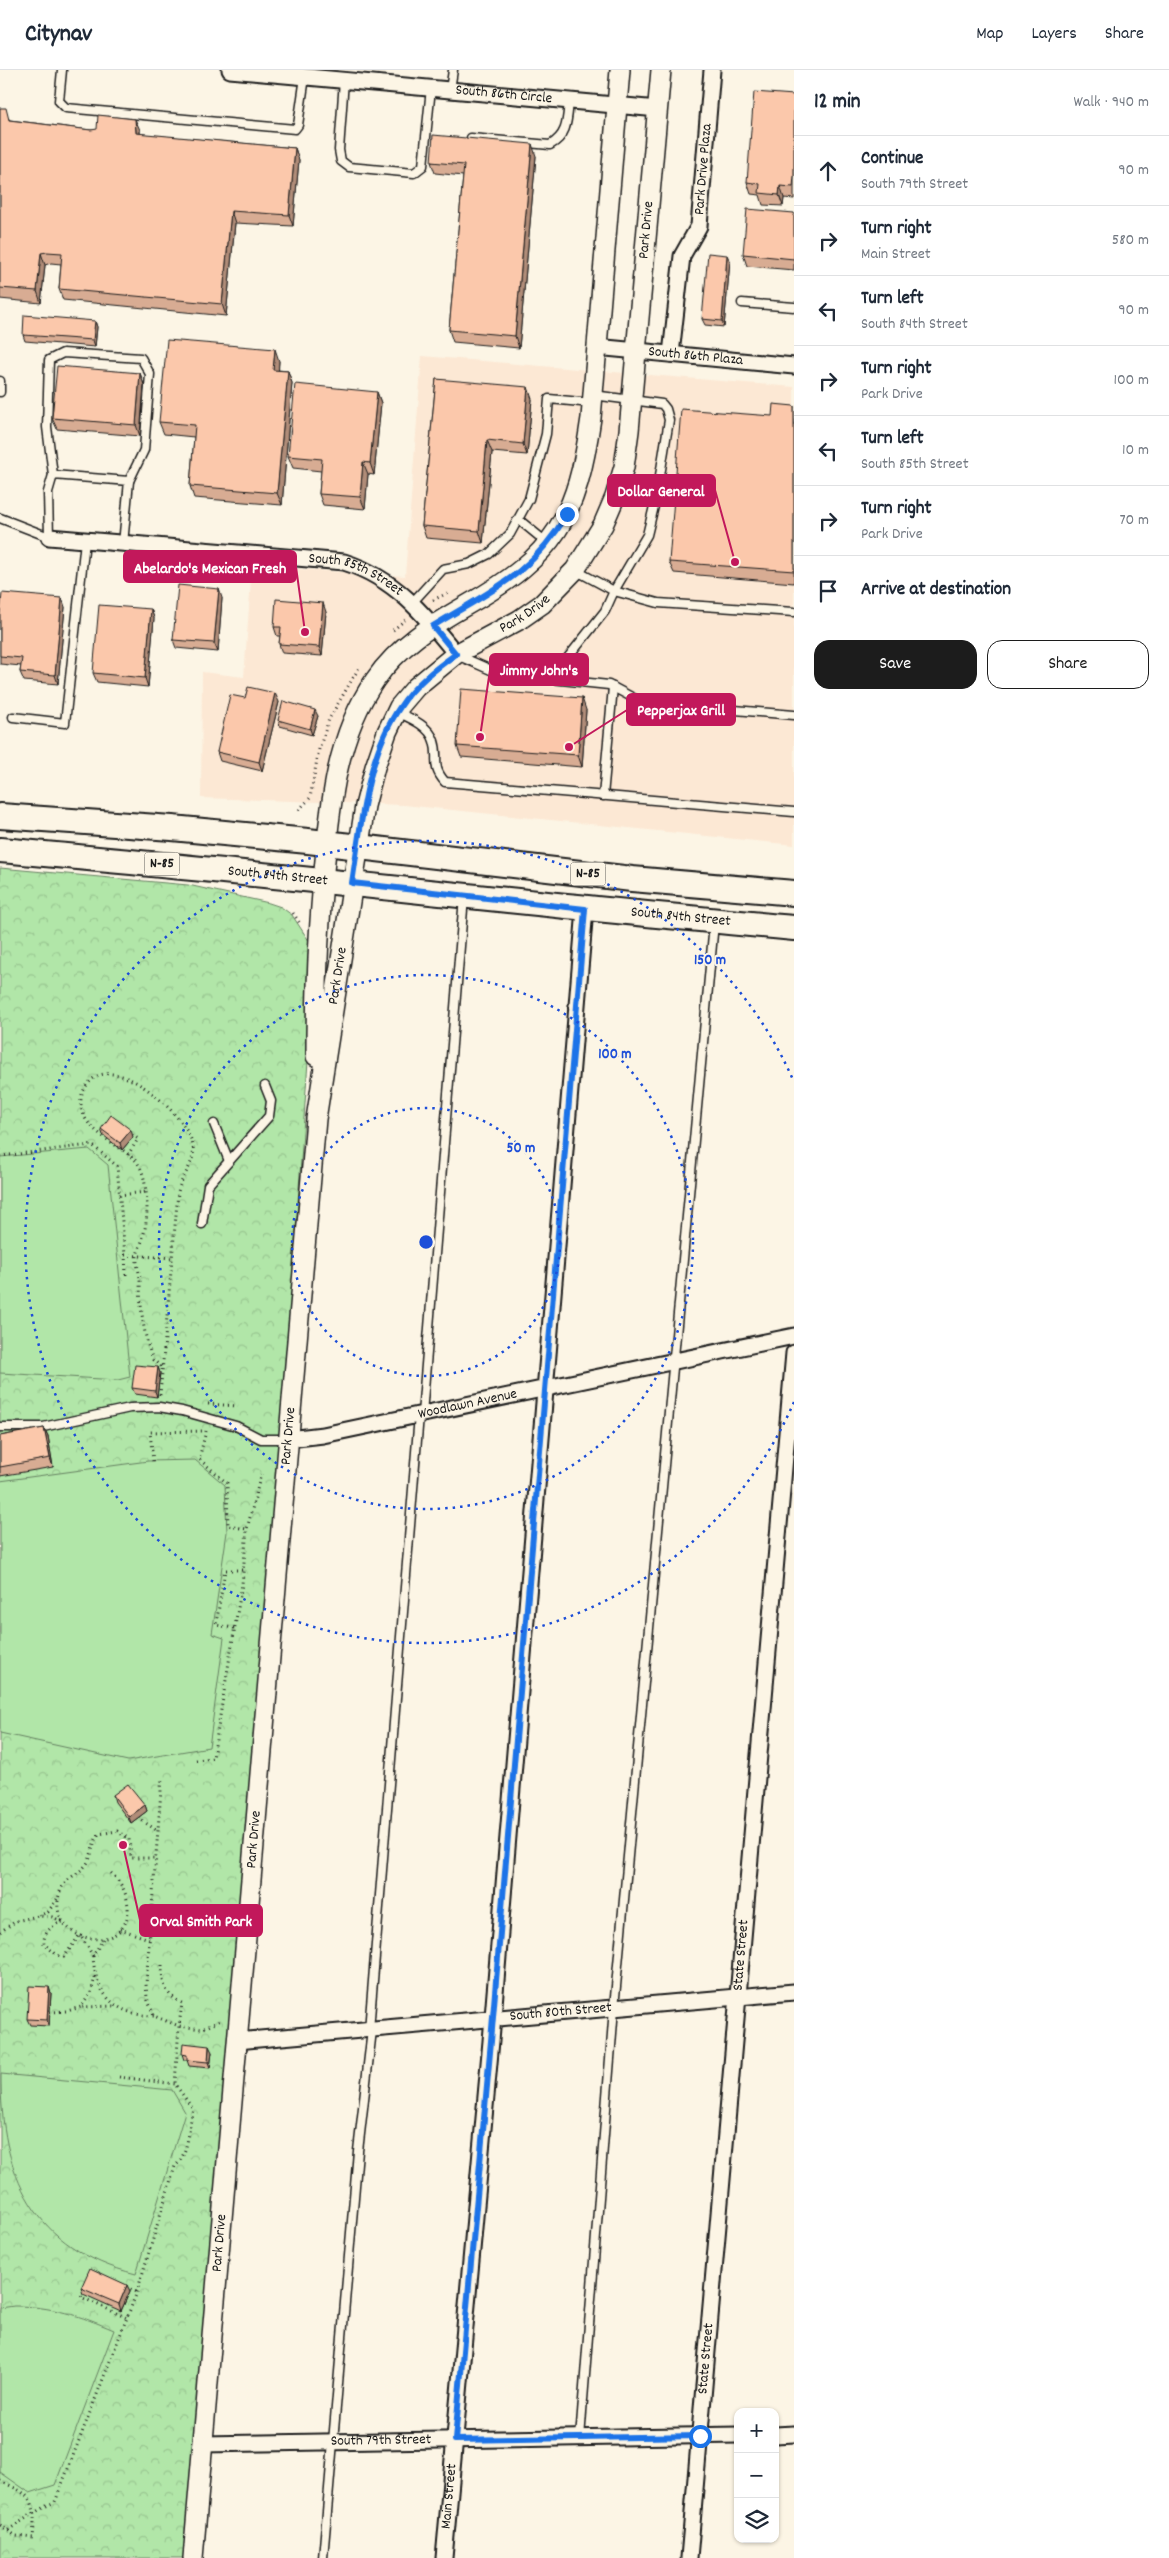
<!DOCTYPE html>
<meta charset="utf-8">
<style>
:root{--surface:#fff;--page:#f2f2f3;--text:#1f2937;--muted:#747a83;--line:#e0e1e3;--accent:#1c1c1c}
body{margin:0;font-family:Dekko,sans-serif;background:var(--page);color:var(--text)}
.controls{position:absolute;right:15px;bottom:15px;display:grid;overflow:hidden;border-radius:10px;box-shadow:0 1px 4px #0004}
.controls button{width:45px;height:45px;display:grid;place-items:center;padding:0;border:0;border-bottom:1px solid var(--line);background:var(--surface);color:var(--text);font:25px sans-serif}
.stop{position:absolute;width:15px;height:15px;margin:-11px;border:4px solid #1a73e8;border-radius:50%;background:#fff}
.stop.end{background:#1a73e8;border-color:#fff;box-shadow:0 1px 5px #0008}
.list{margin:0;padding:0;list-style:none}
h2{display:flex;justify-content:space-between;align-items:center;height:65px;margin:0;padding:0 20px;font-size:21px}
h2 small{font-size:16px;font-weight:400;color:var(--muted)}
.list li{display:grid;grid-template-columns:32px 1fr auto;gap:15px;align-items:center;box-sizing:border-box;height:70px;padding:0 20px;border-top:1px solid var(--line)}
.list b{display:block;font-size:19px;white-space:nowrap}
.list p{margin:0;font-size:16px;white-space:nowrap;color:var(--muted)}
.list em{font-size:16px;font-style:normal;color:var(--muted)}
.actions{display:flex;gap:10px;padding:15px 20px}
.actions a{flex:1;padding:11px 0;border:1px solid var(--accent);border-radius:15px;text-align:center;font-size:18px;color:var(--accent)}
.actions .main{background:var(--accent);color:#fff}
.icon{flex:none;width:28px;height:28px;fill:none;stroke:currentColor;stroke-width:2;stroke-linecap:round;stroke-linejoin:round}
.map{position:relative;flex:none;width:794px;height:2488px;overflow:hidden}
header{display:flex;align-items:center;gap:30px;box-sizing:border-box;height:70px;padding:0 25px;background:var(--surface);border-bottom:1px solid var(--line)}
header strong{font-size:24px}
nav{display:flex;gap:28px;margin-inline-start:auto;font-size:18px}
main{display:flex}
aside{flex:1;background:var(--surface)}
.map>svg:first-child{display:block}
.built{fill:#fce8d4}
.park{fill:url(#park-crowns);stroke:#668162}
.garden{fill:#b1e6a8;stroke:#668162}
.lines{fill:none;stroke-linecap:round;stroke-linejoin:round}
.service-casing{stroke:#1c1c1c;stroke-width:11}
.minor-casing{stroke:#1c1c1c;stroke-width:19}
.tertiary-casing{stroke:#1c1c1c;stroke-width:22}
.primary-casing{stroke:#1c1c1c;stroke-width:28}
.path{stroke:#1c1c1c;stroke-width:3;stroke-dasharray:1 4;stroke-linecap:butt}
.service{stroke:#fcf5e5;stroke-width:8}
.minor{stroke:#fcf5e5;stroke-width:15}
.tertiary{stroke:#fcf5e5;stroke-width:19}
.primary{stroke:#fcf5e5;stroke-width:24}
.wall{fill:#d8ac93;stroke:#1c1c1c}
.shaded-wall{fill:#b08c78;stroke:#1c1c1c}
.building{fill:#fbc8ab;stroke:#1c1c1c}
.route{stroke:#1a73e8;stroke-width:6}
.ring{fill:none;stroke:#1d4ed8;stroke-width:2.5;stroke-dasharray:2.5 5}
.labels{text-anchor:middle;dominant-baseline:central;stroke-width:4;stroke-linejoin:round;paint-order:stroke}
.shield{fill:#fcf5e5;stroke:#5f5d58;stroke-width:1}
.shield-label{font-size:14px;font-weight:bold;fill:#1c1c1c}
.street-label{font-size:15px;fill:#1c1c1c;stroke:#fcf5e5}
.centre{fill:#1d4ed8;stroke:#fcf5e5;stroke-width:2.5}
.ring-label{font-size:15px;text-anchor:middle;font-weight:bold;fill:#1d4ed8;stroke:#fcf5e5;stroke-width:4;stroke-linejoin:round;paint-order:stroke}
.leader{fill:none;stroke:#c2185b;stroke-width:2}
.callout-dot{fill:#c2185b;stroke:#fcf5e5;stroke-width:2}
.callout{fill:#c2185b;stroke:#c2185b;stroke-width:2}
.callout-label{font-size:16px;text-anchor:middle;font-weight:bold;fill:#fff}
</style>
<header>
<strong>Citynav</strong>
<nav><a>Map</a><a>Layers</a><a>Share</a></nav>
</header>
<main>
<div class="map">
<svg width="794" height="2488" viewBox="0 0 794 2488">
<defs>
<pattern id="park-crowns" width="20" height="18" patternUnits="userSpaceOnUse" patternTransform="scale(1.25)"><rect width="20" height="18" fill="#b1e6a8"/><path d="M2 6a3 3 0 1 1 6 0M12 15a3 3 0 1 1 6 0" fill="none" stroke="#98c590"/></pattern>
</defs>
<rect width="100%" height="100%" fill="#fcf5e5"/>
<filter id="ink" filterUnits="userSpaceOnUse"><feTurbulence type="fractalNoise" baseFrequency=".02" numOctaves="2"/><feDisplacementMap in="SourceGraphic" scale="10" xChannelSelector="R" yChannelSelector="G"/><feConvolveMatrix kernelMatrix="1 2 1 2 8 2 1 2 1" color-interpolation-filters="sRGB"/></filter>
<g filter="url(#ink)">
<polygon class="built" points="422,286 794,317 794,775 404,735 201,728 202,602 244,607 252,496 405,506"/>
<polygon class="park" points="0,798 188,815 269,833 281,837 292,845 313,877 312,935 283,1343 185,2488 0,2488"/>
<g class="garden">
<polygon points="89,1079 108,1095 130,1307 118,1310 0,1303 0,1087"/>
<polygon points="195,1390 225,1415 227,1462 212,1564 224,1568 209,1677 128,1691 0,1663 0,1411 148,1391"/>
<path d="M1 2004 172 2020 185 2042 136 2204C34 2179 0 2106 1 2004Z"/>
<path d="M14 2236C51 2236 81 2246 114 2260L55 2415 30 2423 0 2402V2238Z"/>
</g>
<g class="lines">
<g class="service-casing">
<g id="service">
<polyline points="62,0 59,31 66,38 295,59 298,55 305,7"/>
<polyline points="344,10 339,80 341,91 349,97 414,103 423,96 431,18"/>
<polyline points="450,20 453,0"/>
<path d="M471 68 550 75C568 65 567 50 569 31"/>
<polyline points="742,233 794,237"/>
<polyline points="0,311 0,322"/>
<polyline points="593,325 662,334 666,339 669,350 657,424 647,465 614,521 658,533 794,542"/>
<polyline points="53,405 47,357 49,290 63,283 141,288 150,304 144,380 129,411"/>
<polyline points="0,448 49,467 48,422 53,405 129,411 123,474"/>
<polyline points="518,449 546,472"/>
<polyline points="411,534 443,499 469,494 489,484 510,464 529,429 546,364 549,329 592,333"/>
<polyline points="457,585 500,604 551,609 605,541 614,521 575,500"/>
<polyline points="551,609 609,615 641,632 794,645"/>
<path d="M397 642C410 648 430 656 434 671 440 689 430 695 445 712L794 742"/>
<polyline points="13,647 65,653 85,471"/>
<polyline points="603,726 613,617"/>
<polyline points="214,1054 229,1091"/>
<polyline points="202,1154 208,1115 269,1046 271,1031 265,1016"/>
<polyline points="422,1344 464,827"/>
<polyline points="0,1357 43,1357 130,1338 159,1337 182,1341 236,1356 261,1369 289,1369"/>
<polyline points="369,1960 419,1345"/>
<polyline points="580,2368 614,1938 714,853"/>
<polyline points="323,2488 358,2081 372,1960"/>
</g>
</g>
<g class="minor-casing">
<g id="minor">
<path id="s1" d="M230 0 658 39"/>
<path id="s2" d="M596 277 794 296"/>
<path id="s3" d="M671 284 682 186 699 156 712 0"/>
<path id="s4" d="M49 467 344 492C395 508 424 544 456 584"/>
<path id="s5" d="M289 1369 323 1365 794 1266"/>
<path id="s6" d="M237 1971 794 1922"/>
<polyline points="775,2365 794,2364"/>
<path id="s7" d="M203 2374 738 2365"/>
<path id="s8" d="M444 2488 491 1971 585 839"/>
<path id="s9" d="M689 2488 794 1283"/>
</g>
</g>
<g class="tertiary-casing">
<g id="tertiary">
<path d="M316 986C316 924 318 863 324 801 330 736 336 666 375 610 398 576 432 555 467 535 556 485 577 447 591 348L620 0"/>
<path id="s10" d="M193 2488 316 1049 365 736 375 697 387 662 399 637 416 617 456 584 519 550 542 534 575 500 603 455 615 427 624 397 629 361 661 0"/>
</g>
</g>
<g class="primary-casing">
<g id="primary">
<polyline points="0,746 172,758 308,771 632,809 794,823"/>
<path id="s11" d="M0 780C265 803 529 834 794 858"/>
</g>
</g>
<g class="path">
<polyline points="433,530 450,522"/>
<polyline points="393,560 405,550"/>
<polyline points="299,740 310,728 319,679 329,649 360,596"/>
<polyline points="293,843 301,855"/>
<polyline points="128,1085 138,1069 129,1063"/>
<path d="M0 1086C31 1083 61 1078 92 1075L117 1096 125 1185"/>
<polyline points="119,1125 146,1122"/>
<polyline points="126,1205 125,1185 172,1188"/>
<path d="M160 1325 178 1122C181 1106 196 1093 193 1076 188 1046 114 978 88 1014 83 1019 80 1028 81 1035 83 1061 119 1074 135 1090 143 1098 145 1112 146 1122 148 1137 147 1153 143 1167 142 1173 138 1180 137 1186 136 1193 139 1201 140 1208 140 1236 143 1264 153 1290L162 1297"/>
<polyline points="208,1334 238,1336"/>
<polyline points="206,1361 199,1389 227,1413 228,1456 247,1459"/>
<polyline points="153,1391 150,1362 204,1361"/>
<polyline points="234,1558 216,1555 225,1500 243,1500"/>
<polyline points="196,1690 213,1688 242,1514 247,1459 261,1404"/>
<polyline points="138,1748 158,1761"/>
<path d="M111 1803C121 1812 127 1823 128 1837 130 1890 40 1872 61 1819 66 1807 81 1804 88 1792 93 1783 92 1773 99 1764L117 1761 129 1769 131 1788H156"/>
<path d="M57 1829 48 1842 38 1846 52 1847 64 1852C54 1852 42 1864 44 1874L57 1885 64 1887 79 1866"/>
<polyline points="120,1859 149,1869"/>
<polyline points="0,1862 16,1851 38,1846"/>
<polyline points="82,1868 93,1886 103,1869"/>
<path d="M93 1886C95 1924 115 1945 154 1946"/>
<path d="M162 1895C162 1913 164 1924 182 1933L179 1956 202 1959 222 1950"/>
<polyline points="95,1907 91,1923 81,1937 116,1936"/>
<polyline points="50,1942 67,1941 81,1937"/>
<polyline points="119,2007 175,2014"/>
<polyline points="126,2217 137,2222"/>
<polyline points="84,2221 81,2227 127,2248"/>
<path d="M0 2411C35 2426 36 2431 33 2468L16 2466 0 2455"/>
<path d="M8 2460C24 2450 38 2439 55 2432L137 2222 175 2096C189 2085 189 2055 193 2039L175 2014 179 1956 154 1946 147 1928 146 1914 162 1708"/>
</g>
<use href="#service" class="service"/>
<use href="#minor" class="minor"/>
<use href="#tertiary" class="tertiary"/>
<use href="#primary" class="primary"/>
</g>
<g class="wall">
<polygon points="794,25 794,129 784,128 783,136 763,135 760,125 751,124 747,112"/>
<polygon points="0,38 10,50 91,60 140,60 140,64 295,78 299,90 293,156 235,153 226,246 63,230 59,219 61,194 51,193 45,195 41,233 0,229"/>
<polygon points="536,86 519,278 453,272 449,260 463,106 435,103 431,92"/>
<polygon points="794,143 794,200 747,196 743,184"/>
<polygon points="730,191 724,257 705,255 702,249"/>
<polygon points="95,251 97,257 95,277 25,271 23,265"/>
<polygon points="279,291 278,300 288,301 292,313 282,435 194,428 190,416 194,367 164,364 159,352"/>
<polygon points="140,303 144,315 140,366 57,359 52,348"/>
<polygon points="436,309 532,329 527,385 492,382 483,473 426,468 422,456"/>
<polygon points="377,322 381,333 374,405 368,404 365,439 323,435 319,424 321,401 293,398 288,386"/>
<polygon points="794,336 794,513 674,503 669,492"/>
<polygon points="222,528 218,582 176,578 173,570"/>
<polygon points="65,537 58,614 24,611 20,602 21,596 0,594 0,544"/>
<polygon points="151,539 154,548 148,617 97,612 93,603"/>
<polygon points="326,542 322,586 282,583 279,574 280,566 277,566 274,557"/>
<polygon points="245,628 279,632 262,701 220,691 217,682"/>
<polygon points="586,640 582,697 461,687 457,676"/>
<polygon points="318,646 312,665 280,656 278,650"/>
<polygon points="101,1059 133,1067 122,1080 103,1065"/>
<polygon points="158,1297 160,1303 157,1327 135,1324 132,1318"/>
<polygon points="44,1358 48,1366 53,1397 0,1406 0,1366"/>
<polygon points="113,1725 145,1735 147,1741 131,1753 115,1732"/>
<polygon points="51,1923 49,1956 30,1955 27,1949"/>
<polygon points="212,1982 210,1998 189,1996 187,1990 184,1990 182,1984"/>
<polygon points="81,2218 130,2221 121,2241 83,2224"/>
</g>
<g class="shaded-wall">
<polygon points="135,49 140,60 140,75 136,63"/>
<polygon points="532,74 536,86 519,278 515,266"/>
<polygon points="295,78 299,90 293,156 289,145"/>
<polygon points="780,116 784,128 783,136 779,125"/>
<polygon points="231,141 235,153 226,246 222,234"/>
<polygon points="41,183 45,195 41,233 37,221"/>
<polygon points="727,185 730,191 724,257 722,251"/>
<polygon points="95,251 97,257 95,277 93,270"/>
<polygon points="275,279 279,291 278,312 273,300"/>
<polygon points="288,301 292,313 282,435 277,423"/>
<polygon points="140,303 144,315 140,366 136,355"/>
<polygon points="528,317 532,329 527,385 523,374"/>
<polygon points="377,322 381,333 374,405 370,393"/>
<polygon points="487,370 492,382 483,473 479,461"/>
<polygon points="363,392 368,404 365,439 360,427"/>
<polygon points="219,519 222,528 218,582 214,573"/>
<polygon points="62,528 65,537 58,614 55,605"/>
<polygon points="323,533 326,542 322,586 319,577"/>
<polygon points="151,539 154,548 148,617 145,608"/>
<polygon points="275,623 279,632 262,701 259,692"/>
<polygon points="582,628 586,640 582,697 578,685"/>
<polygon points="315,640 318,646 312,665 310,659"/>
<polygon points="131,1060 133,1067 122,1080 120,1073"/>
<polygon points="158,1297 160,1303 157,1327 155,1321"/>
<polygon points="44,1358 48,1366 53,1397 50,1388"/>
<polygon points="145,1735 147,1741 131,1753 129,1747"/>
<polygon points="49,1917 51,1923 49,1956 47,1950"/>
<polygon points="209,1976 212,1982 210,1998 208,1992"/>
<polygon points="127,2215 130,2221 121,2241 119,2234"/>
</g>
<g class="building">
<polygon points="754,22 794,25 794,106 793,117 780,116 779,125 759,123 760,114 747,112"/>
<polygon points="0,38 6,38 9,50 91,60 97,59 98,45 135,49 136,63 295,78 289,145 231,141 222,234 59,219 62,183 47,182 41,183 37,221 0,218"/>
<polygon points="433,65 532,74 515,266 449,260 464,95 431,92"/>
<polygon points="747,139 794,143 794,189 743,184"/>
<polygon points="708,183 727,185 722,251 702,249"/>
<polygon points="24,245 95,251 93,270 23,265"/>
<polygon points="167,270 275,279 273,300 288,301 277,423 190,416 195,355 159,352"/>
<polygon points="57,296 140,303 136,355 52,348"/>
<polygon points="436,309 528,317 523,374 487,370 479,461 422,456"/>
<polygon points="295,314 377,322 370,393 363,392 360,427 319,424 322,389 288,386"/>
<polygon points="773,334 794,336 794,501 669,492 681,339 772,346"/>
<polygon points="178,515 219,519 214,573 173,570"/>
<polygon points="2,523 62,528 55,605 20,602 22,588 0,586 0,544"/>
<polygon points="276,529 323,533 319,577 279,574 281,557 274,557"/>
<polygon points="99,535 151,539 145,608 93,603"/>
<polygon points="248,617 275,623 259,692 217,682 230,625 245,628"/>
<polygon points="461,619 582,628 578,685 457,676"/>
<polygon points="283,631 315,640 310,659 278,650"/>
<polygon points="111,1045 131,1060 120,1073 101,1059"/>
<polygon points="135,1295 158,1297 155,1321 132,1318"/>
<polygon points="44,1358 50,1388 0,1397 0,1366"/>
<polygon points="128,1714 145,1735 129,1747 113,1725"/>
<polygon points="29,1916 49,1917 47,1950 27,1949"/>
<polygon points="183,1973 209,1976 208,1992 187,1990 187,1985 182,1984"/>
<polygon points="90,2198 127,2215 119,2234 81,2218"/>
</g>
</g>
<g class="lines" filter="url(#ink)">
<path class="route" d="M567 444C532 505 490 521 433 556L456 584C435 599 414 615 400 637 366 686 361 756 352 813L585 839 491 1971 455 2370 700 2366"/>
</g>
<g class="ring">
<circle cx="426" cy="1172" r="134"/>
<circle cx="426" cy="1172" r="267"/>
<path d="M794 1332A401 401 0 1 1 794 1012"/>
</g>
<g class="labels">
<g class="shield">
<rect x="144.5" y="782.5" width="35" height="23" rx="4"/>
<rect x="570.5" y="792.5" width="35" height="23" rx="4"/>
</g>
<g class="shield-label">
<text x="162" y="794">N-85</text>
<text x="588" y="804">N-85</text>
</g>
<g class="street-label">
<text stroke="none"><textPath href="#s1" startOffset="275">South 86th Circle</textPath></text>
<text stroke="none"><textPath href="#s3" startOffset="190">Park Drive Plaza</textPath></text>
<text stroke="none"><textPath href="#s10" startOffset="2444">Park Drive</textPath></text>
<text stroke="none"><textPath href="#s2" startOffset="100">South 86th Plaza</textPath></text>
<text stroke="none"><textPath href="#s4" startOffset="311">South 85th Street</textPath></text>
<text stroke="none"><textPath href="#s10" startOffset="2024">Park Drive</textPath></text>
<text stroke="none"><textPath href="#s11" startOffset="279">South 84th Street</textPath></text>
<text stroke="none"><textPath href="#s11" startOffset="684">South 84th Street</textPath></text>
<text stroke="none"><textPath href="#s10" startOffset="1589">Park Drive</textPath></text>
<text stroke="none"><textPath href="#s5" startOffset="182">Woodlawn Avenue</textPath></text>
<text stroke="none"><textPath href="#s10" startOffset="1126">Park Drive</textPath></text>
<text stroke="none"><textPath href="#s10" startOffset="721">Park Drive</textPath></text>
<text stroke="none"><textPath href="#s9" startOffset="605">State Street</textPath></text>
<text stroke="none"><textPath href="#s6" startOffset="325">South 80th Street</textPath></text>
<text stroke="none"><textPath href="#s10" startOffset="316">Park Drive</textPath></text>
<text stroke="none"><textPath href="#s9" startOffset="200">State Street</textPath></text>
<text stroke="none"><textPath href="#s7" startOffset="178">South 79th Street</textPath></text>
<text stroke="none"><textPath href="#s8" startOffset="62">Main Street</textPath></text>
</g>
</g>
<circle cx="426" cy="1172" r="8" class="centre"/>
<g class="ring-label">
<text x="710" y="894">150 m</text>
<text x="615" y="988">100 m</text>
<text x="521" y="1082">50 m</text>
</g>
<path class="leader" d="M735 492L715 420M305 562L296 497M480 667L490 600M569 677L627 640M123 1775L140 1850"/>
<g class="callout-dot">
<circle cx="735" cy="492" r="5"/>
<circle cx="305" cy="562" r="5"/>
<circle cx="480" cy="667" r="5"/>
<circle cx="569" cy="677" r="5"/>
<circle cx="123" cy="1775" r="5"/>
</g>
<g class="callout">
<rect x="608" y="405" width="107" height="31" rx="5"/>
<rect x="124" y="481" width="172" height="31" rx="5"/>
<rect x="490" y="584" width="98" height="31" rx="5"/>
<rect x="627" y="624" width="108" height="31" rx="5"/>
<rect x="140" y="1835" width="122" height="31" rx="5"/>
</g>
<g class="callout-label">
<text x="661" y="426">Dollar General</text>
<text x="210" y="503">Abelardo's Mexican Fresh</text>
<text x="539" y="605">Jimmy John's</text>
<text x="681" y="645">Pepperjax Grill</text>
<text x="201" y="1856">Orval Smith Park</text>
</g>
</svg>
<div class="controls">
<button>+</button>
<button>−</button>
<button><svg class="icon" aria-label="layers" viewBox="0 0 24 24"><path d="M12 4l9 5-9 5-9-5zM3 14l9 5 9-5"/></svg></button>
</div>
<div class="stop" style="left:700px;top:2366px"></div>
<div class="stop end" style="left:567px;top:444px"></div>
</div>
<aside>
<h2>12 min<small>Walk · 940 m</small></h2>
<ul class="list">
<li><svg class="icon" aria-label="ahead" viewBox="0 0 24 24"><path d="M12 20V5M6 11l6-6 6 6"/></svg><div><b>Continue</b><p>South 79th Street</p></div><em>90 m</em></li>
<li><svg class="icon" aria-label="right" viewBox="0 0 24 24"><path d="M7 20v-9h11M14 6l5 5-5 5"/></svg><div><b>Turn right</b><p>Main Street</p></div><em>580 m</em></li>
<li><svg class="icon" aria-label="left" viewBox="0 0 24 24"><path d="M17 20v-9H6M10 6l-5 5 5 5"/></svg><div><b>Turn left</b><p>South 84th Street</p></div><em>90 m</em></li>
<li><svg class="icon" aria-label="right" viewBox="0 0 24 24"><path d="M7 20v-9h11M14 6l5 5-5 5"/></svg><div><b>Turn right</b><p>Park Drive</p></div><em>100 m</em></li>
<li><svg class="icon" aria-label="left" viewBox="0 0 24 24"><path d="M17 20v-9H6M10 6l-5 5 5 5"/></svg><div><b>Turn left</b><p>South 85th Street</p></div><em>10 m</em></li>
<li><svg class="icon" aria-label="right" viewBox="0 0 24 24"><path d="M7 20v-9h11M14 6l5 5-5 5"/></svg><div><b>Turn right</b><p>Park Drive</p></div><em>70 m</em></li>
<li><svg class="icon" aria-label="arrive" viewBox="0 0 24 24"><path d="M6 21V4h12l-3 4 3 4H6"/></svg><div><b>Arrive at destination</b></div></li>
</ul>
<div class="actions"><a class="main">Save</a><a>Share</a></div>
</aside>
</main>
